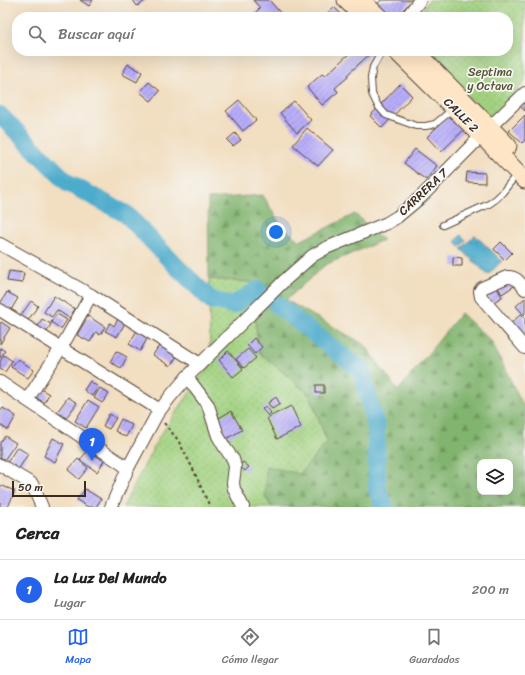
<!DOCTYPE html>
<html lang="es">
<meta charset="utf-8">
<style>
:root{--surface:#fff;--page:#f6f6f6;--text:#222;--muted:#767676;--line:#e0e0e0;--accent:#2563eb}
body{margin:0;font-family:Sriracha,sans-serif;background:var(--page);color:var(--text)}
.controls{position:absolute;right:12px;bottom:12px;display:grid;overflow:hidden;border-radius:8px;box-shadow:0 4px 16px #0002}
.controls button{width:36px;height:36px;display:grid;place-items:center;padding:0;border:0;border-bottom:1px solid var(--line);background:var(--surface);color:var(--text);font:20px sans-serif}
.scale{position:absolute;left:12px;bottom:10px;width:74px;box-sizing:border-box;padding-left:4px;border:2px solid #3b2a1e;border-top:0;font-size:11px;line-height:14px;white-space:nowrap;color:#3b2a1e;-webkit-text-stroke:3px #f6f6f2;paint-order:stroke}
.you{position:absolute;left:276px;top:232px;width:14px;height:14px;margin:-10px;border:3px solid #fff;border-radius:50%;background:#1a73e8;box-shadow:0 0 0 6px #1a73e833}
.badge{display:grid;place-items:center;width:26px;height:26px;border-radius:50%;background:var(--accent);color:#fff;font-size:13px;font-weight:700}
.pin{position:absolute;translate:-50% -33px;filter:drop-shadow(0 1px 2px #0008)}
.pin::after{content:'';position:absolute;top:21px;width:14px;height:12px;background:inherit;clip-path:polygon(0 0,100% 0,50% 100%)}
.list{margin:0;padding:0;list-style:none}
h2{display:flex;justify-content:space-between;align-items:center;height:52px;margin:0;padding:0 16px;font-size:17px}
h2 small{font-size:13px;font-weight:400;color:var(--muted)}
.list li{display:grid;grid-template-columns:26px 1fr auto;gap:12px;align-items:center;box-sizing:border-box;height:60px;padding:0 16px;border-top:1px solid var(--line)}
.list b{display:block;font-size:15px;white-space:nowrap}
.list p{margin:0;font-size:13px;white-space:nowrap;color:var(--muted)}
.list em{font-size:13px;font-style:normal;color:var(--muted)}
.icon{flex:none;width:22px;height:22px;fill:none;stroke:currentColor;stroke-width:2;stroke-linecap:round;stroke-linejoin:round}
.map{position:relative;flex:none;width:525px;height:507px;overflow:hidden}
.search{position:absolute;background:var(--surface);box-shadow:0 4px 16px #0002;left:12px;right:12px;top:12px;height:44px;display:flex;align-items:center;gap:10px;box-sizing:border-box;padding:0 14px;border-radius:16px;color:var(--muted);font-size:15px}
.sheet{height:112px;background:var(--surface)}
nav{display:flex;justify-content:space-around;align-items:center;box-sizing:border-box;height:56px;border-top:1px solid var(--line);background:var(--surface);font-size:11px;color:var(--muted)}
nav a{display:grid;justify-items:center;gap:2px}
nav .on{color:var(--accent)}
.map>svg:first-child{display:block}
.green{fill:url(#green-dots);stroke:#6e7e4f}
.forest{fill:url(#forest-firs);stroke:#5e6f46;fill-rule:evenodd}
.water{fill:url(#water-ripples);stroke:#446a75}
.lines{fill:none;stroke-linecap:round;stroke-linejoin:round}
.river{stroke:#4eabcc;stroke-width:18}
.building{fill:url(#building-hatch)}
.lane-casing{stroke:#564536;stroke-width:8}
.street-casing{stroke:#564536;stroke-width:14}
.secondary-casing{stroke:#564536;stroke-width:19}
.path{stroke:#564536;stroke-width:2;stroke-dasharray:3 3;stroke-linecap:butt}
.lane{stroke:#fff;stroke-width:6}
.street{stroke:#fff;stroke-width:12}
.secondary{stroke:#fde5c5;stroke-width:17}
.labels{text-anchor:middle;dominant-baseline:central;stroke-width:3.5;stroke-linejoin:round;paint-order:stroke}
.park-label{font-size:12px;fill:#555436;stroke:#f6f6f2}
.street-label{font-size:12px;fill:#3b2a1e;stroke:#f6f6f2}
</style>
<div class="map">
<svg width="525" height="507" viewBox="0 0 525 507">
<defs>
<pattern id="green-dots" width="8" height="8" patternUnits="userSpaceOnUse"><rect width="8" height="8" fill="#a2d280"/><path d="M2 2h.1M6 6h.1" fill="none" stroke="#8cb46e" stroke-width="1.8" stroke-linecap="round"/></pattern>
<pattern id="forest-firs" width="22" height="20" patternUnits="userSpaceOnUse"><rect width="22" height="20" fill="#81b46e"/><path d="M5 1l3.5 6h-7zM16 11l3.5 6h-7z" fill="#6b935a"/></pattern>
<pattern id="water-ripples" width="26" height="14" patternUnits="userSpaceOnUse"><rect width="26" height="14" fill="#4eabcc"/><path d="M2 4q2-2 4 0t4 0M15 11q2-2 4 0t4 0" fill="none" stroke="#428ba5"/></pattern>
<pattern id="building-hatch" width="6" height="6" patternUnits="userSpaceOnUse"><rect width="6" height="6" fill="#b8adfa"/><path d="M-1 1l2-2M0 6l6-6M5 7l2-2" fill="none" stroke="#978dca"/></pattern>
</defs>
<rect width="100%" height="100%" fill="#f6f6f2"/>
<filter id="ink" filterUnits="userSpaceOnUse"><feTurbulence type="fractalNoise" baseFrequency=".025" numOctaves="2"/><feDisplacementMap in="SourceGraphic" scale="8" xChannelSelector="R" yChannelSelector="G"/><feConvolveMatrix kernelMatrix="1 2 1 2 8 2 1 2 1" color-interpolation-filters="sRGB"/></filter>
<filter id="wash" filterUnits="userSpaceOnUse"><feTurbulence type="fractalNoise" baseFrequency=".012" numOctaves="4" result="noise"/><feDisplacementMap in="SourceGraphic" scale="16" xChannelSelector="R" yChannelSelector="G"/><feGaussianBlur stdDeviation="0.9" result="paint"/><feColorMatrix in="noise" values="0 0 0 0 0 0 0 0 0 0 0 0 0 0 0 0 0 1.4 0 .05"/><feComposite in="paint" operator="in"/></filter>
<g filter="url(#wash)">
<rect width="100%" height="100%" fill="#f2dec0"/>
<g class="green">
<polygon points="429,0 525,0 525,82 490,118 420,51 508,51 508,17 417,17"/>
<polygon points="209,279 251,282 259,352 310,395 327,442 300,474 265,497 272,507 123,507 159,437 210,364"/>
</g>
<path class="forest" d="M263 195 281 226 300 241 355 214 383 240 325 265 286 300 365 345 398 391 461 313 491 341 525 409V507H272L265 497 266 466 300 474 327 442 310 395 259 352 251 282 209 279 208 199ZM480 462H510V492H480Z"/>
<g class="water">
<polygon points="461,235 466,240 460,247 455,242"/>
<polygon points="475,235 502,261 488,275 461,249"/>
</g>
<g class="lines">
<g class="river">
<polyline points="0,115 68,183 126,214 176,266 211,300 233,305 258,290"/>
<polyline points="276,304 361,370 376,426 377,489 385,507"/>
</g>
</g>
<g id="blocks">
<g class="building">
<polygon points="80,0 93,0 89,6"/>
<polygon points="133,0 147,0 137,6"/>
<polygon points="253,0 269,0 284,17 251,17 260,8"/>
<polygon points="381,0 412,0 397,17 389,17 376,6"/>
<polygon points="334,7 344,17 325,17 324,16"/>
<polygon points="240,13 244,17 236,17"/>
<polygon points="352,51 373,51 347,75 348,77 335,88 338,92 322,105 307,87 322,74 325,76"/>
<polygon points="128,64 142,72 137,82 122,74"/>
<polygon points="149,82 160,91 151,101 140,92"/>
<polygon points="400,84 412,96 382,128 370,116"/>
<polygon points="525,97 525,111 518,104"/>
<polygon points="239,100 256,120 243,131 226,111"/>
<polygon points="294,101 311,120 297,133 280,113"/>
<polygon points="449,115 464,130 441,152 427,137"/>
<polygon points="525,115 525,140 522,143 509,131"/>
<polygon points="307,128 333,150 318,166 293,145"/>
<polygon points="235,133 241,140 233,146 227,140"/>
<polygon points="415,149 437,166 426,180 404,163"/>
<polygon points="467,172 485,173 485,183 466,182"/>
<polygon points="501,242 512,253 505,260 494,249"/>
<polygon points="453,257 462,258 462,266 453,266"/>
<polygon points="9,271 24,273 22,283 7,281"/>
<polygon points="510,279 514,286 502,294 497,286"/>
<polygon points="496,286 502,297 492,303 486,292"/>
<polygon points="7,292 18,298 11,310 0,304"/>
<polygon points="54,296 75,309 69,318 57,310 52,317 44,312"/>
<polygon points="525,298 525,313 524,315 516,306"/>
<polygon points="31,301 38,306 26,323 19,318"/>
<polygon points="57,314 67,320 61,329 51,322"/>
<polygon points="521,314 525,318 525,338 523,339 510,324"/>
<polygon points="88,316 105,327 100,335 96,332 90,342 77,335"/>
<polygon points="42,319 51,324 45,335 36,330"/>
<polygon points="118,319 125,323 117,337 105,331 110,323 114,326"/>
<polygon points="1,322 10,328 0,344 0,324"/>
<polygon points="139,327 150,334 140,351 129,344"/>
<polygon points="254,338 262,347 255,354 247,345"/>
<polygon points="160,344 178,355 170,366 153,355"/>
<polygon points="0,348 5,351 0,358"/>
<polygon points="248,349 256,358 244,368 236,359"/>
<polygon points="116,351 127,357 121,368 110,362"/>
<polygon points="228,351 243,369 233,377 219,360"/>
<polygon points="4,355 12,361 5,372 0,369 0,361"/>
<polygon points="18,359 34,370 28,378 11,367"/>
<polygon points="90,381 98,387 92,396 84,390"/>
<rect x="316" y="385" width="8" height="8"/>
<polygon points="39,388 49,394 44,403 34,396"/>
<polygon points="100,388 109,394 102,403 94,398"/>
<polygon points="68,397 77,403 66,418 57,412"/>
<polygon points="276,397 280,404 272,409 268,403"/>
<polygon points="88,400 99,407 86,428 75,421"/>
<polygon points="266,406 271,413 268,416 262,409"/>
<polygon points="291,406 301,427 277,439 267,418"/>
<polygon points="3,408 16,416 8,430 0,425 0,412"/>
<polygon points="231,411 242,430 224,440 214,421"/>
<polygon points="109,414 116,418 109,429 103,426"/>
<polygon points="121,419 132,425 126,437 115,431"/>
<polygon points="5,436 16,443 4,460 0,457 0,443"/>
<polygon points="53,438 64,444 55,462 44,456"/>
<polygon points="17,447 28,454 18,470 7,463"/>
<polygon points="88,450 104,461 97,472 80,460"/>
<polygon points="78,459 88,468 79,479 68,470"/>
<polygon points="243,462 249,467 245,471 239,466"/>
<polygon points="0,485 15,491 8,507 0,507"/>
<polygon points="85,489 101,499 96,507 88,507 77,500"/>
</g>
</g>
</g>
<g filter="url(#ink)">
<use href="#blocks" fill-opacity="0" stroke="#564536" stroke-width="1"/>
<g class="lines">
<g class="lane-casing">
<g id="lane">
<polyline points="382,51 373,67 371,78 372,94 378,106 386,115 416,126 426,126 435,124 453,109"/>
<polyline points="443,225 489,204 496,199 502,193 517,174"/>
</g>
</g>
<g class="street-casing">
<g id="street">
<polyline points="407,17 420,0"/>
<polyline points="0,244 91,295 200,364"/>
<path d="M525 289C520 283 516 276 507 277L482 288 480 291 481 297 525 348"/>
<polyline points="0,310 160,410"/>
<polyline points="187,377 208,405 218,436 225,448 233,459 235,467 233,483 234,489 243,507"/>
<polyline points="0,382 128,468"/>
<polyline points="27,400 61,348 91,295"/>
<polyline points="0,465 32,484 42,507"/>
<polyline points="111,507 128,468 157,414 170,397 187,377 285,280 312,256 326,248 387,223 397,217 421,197 490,127 525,93"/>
</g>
</g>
<g class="secondary-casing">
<g id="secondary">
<polyline points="346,0 363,17"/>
<polyline points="361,0 379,17"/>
<polyline points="396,51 481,135 525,180"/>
<polyline points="415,51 508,146"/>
</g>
</g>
<polyline class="path" points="164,423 178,440 193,469 210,507"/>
<use href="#lane" class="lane"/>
<use href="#street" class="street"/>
<use href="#secondary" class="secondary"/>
</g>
</g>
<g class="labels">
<g class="park-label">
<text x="490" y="72">Septima<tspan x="490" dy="14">y Octava</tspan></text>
</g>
<g class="street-label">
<text transform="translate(461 115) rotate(45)">CALLE 2</text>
<text transform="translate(423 192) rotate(-43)">CARRERA 7</text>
</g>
</g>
</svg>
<div class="controls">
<button><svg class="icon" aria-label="layers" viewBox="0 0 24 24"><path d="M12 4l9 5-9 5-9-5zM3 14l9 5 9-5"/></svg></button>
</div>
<div class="scale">50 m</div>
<div class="you"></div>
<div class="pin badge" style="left:92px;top:461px">1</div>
<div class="search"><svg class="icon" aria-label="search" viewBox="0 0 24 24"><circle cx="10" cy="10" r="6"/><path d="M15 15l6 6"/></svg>Buscar aquí</div>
</div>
<section class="sheet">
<h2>Cerca<small></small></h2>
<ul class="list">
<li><span class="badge">1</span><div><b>La Luz Del Mundo</b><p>Lugar</p></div><em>200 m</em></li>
</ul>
</section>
<nav>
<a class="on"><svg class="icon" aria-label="map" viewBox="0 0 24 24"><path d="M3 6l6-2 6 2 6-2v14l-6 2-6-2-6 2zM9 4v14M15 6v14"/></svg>Mapa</a>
<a><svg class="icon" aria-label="directions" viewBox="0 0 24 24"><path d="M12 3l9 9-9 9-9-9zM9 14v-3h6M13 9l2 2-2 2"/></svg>Cómo llegar</a>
<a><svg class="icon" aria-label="saved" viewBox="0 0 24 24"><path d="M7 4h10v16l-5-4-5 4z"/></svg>Guardados</a>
</nav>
